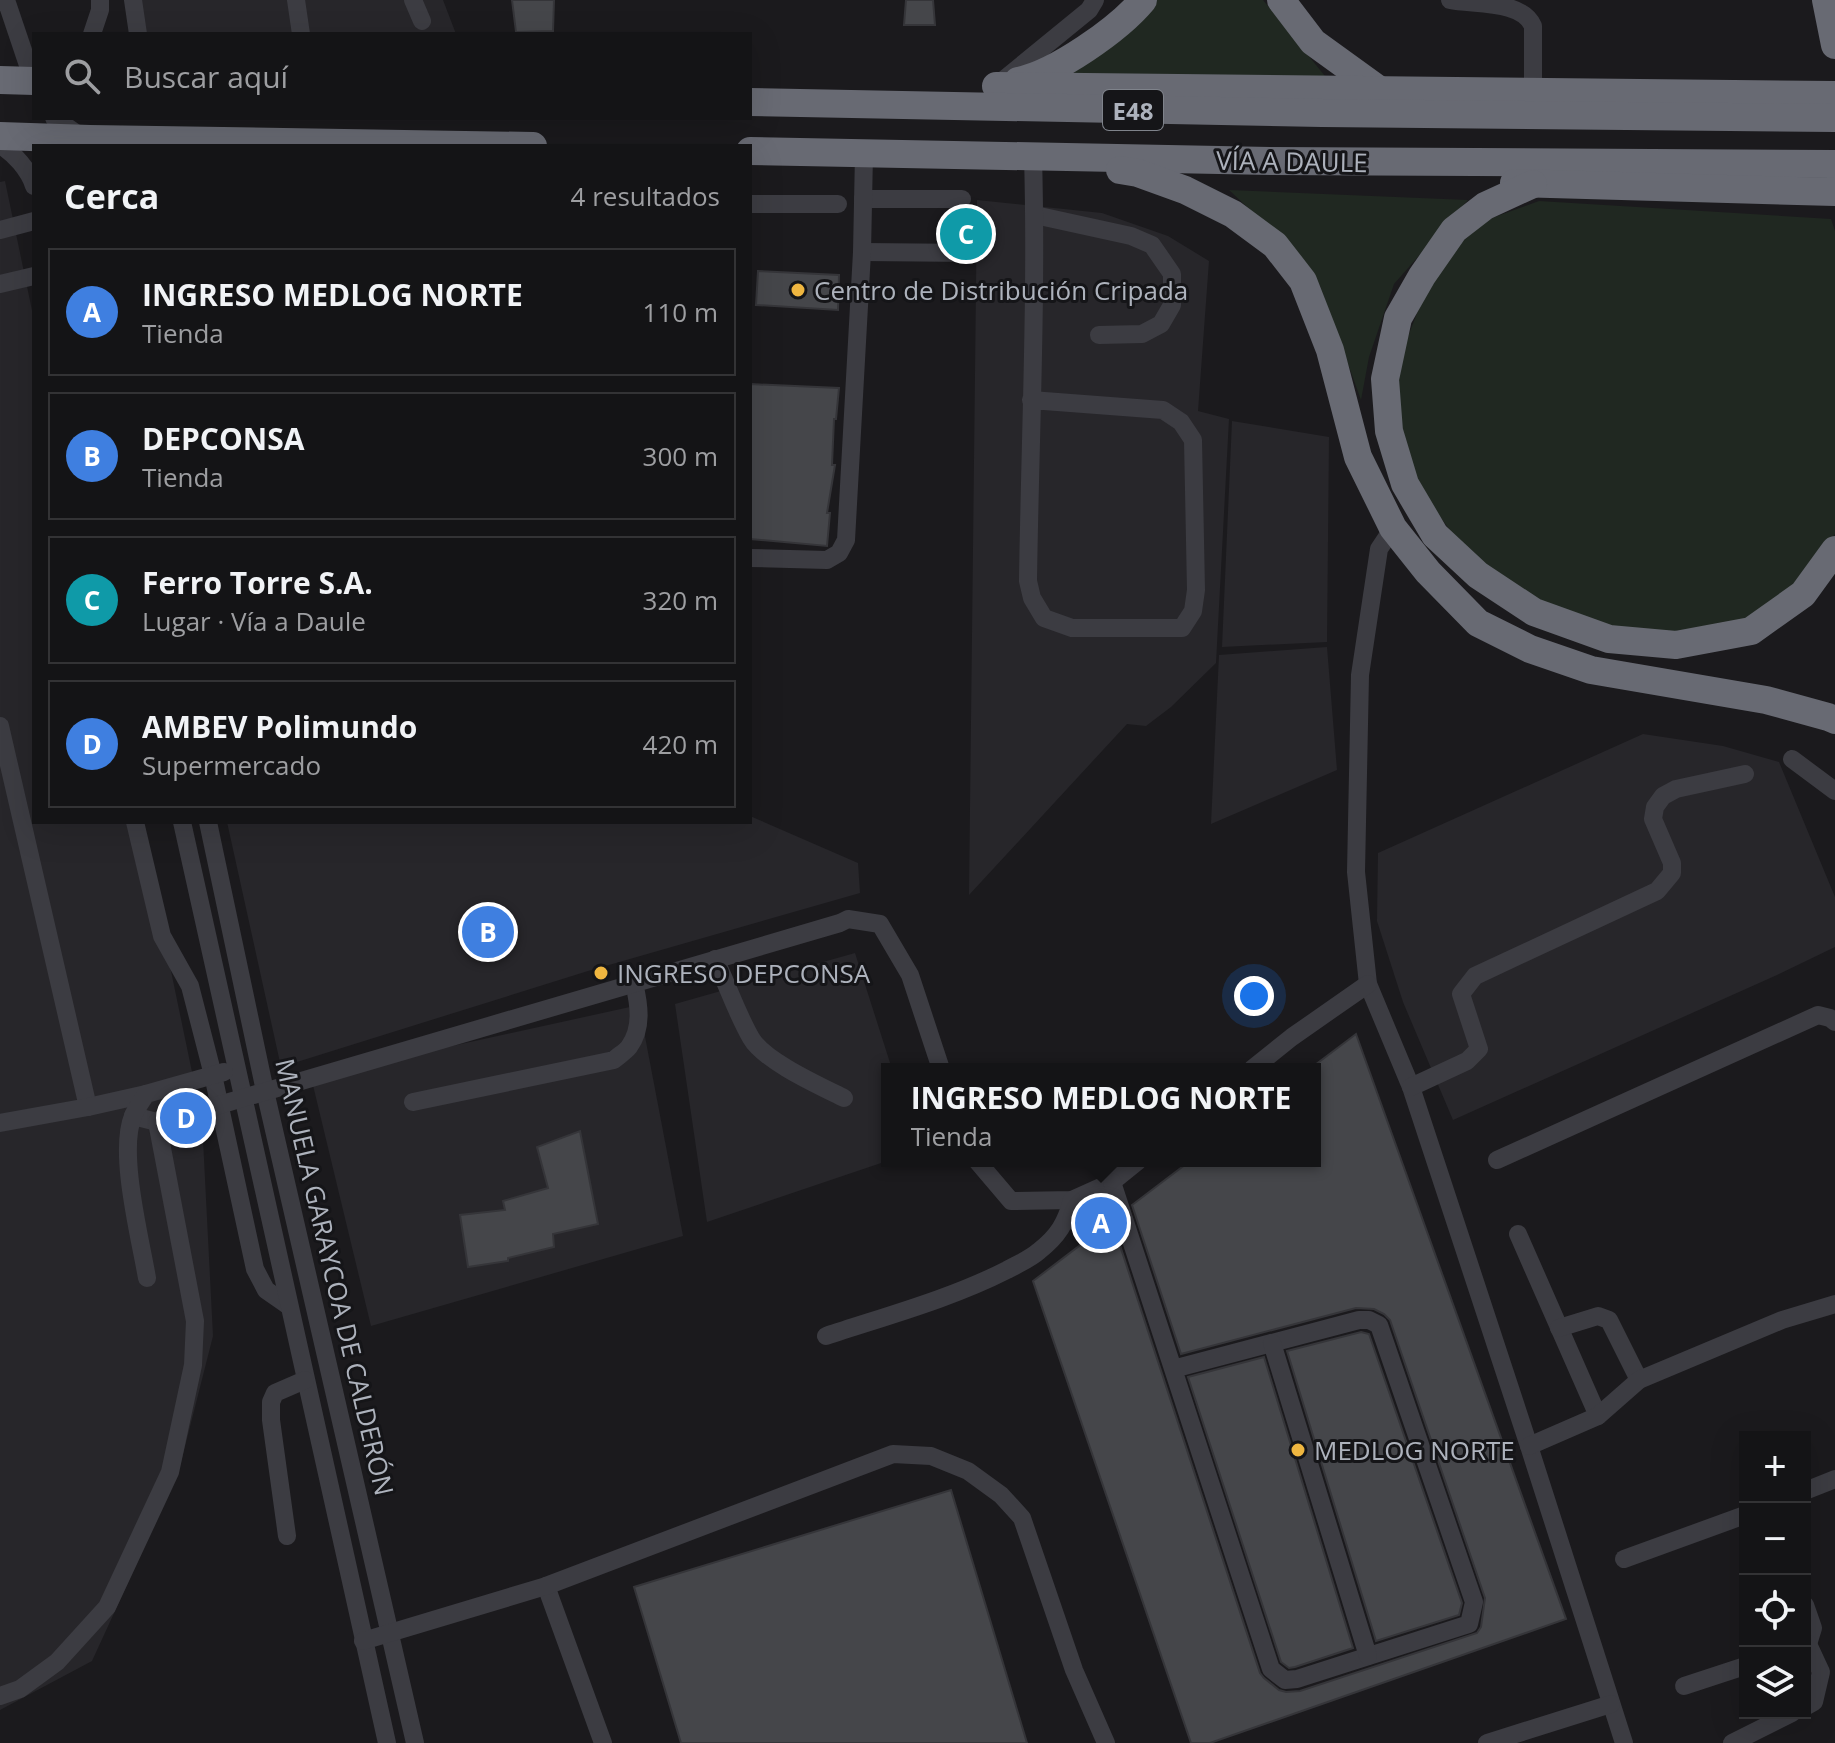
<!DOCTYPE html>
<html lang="es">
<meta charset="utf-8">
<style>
:root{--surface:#141416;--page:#212123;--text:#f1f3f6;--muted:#9d9ea1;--line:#333335;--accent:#efb640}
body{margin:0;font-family:"Open Sans",sans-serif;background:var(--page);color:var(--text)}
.controls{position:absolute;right:24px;bottom:24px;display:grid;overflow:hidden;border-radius:0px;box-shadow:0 8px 32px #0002}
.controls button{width:72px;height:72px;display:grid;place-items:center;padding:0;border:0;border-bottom:2px solid var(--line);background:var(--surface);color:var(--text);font:40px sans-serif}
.you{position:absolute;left:1254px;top:996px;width:28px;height:28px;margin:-20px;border:6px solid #fff;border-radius:50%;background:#1a73e8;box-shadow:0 0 0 12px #1a73e833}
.badge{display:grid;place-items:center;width:52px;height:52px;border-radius:50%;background:var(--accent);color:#fff;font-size:26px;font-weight:700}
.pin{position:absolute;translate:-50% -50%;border:4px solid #fff;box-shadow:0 2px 8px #0006}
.popup{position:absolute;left:881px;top:1063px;width:440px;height:104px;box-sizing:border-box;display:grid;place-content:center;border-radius:0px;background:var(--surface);filter:drop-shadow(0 2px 6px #0005);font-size:26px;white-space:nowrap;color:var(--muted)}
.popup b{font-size:30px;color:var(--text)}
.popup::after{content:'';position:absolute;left:50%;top:100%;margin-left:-16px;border:16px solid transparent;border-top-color:var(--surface)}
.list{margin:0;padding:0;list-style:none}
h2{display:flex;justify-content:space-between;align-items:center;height:104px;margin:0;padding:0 32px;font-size:34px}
h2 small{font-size:26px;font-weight:400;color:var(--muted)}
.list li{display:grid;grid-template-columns:52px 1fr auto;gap:24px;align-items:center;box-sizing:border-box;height:128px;margin:0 16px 16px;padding:0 16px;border:2px solid var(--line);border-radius:0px}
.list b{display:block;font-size:30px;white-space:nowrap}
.list p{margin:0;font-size:26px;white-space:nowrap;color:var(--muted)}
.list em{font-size:26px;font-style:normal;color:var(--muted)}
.icon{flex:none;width:44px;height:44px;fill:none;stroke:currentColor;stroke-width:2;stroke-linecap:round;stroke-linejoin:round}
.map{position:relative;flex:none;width:1835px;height:1743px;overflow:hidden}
.search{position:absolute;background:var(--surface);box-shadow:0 8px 32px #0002;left:32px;top:32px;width:720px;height:88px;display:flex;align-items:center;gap:20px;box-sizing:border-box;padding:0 28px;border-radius:0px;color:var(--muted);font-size:30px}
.panel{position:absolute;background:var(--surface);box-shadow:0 8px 32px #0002;left:32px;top:144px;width:720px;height:680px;border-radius:0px}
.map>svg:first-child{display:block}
.built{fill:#27262a}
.green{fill:#202821}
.building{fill:#45464a;stroke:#353539;stroke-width:2}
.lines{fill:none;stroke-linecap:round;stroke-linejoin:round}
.minor{stroke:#3c3c42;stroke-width:18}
.highway{stroke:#686a73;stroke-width:28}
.poi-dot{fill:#efb640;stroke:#151518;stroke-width:3}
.labels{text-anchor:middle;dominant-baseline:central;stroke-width:6;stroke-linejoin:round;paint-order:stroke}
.shield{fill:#151518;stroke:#7f838b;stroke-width:2}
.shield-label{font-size:24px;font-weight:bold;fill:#adb2bc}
.street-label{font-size:26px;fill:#adb2bc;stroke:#151518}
.poi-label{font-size:26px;fill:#adb2bc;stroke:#151518;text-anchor:start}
</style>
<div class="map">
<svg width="1835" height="1743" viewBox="0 0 1835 1743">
<rect width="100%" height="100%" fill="#1b1a1d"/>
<g class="built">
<polygon points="139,0 443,0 456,34 144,34"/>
<polygon points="5,181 34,320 34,822 140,822 202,1120 213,1336 178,1474 92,1661 0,1710 0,182"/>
<polygon points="977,200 1102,213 1168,236 1209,261 1198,411 1229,419 1216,663 1171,707 1146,726 1127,724 969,895"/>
<polygon points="1232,421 1329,437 1327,642 1222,647"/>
<polygon points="1327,647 1337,770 1211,824 1219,655"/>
<polygon points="1643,734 1723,746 1779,762 1835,897 1835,947 1777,975 1453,1120 1403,1002 1377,921 1378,853"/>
<polygon points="750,816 858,863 860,893 588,971 281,1067 227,822 750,822"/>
<polygon points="855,953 892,1069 887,1069 887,1161 707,1222 675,1004"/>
<polygon points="639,1005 683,1236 371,1326 311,1077"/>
</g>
<g class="green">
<polygon points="1156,0 1263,0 1329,81 1043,80"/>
<polygon points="1229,190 1468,200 1394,284 1369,357 1361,400 1320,286 1277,235"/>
<polygon points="1539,201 1831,219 1835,231 1835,534 1808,573 1757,616 1700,631 1625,633 1540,604 1498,575 1456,538 1426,498 1406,454 1396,399 1404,347 1424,295 1445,256 1489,219"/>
</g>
<g class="building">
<polygon points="512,0 554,0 553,31 516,32"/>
<polygon points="906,0 933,0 935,25 904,25"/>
<polygon points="959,219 972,219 974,241 959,241"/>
<polygon points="758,271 839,275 838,310 756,305"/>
<polygon points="750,384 839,388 836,419 834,419 832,465 835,465 827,513 830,513 827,546 750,539"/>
<polygon points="1356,1034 1566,1619 1210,1743 1191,1743 1033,1281 1112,1221 1260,1673 1264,1678 1279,1690 1286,1692 1300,1691 1477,1633 1481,1627 1485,1598 1390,1320 1384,1314 1374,1309 1356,1308 1181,1354 1132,1205 1190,1161 1315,1161 1315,1065"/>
<polygon points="580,1131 598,1224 553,1234 554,1247 508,1258 508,1261 468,1267 460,1215 505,1210 503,1201 548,1188 537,1147"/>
<polygon points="1361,1332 1369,1334 1462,1603 1459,1615 1376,1641 1287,1351"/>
<polygon points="1264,1357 1353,1648 1295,1667 1289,1668 1281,1662 1188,1377"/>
<polygon points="951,1490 1027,1743 681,1743 634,1587"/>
</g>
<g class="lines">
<g class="minor">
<polyline points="6,0 34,83"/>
<polyline points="133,0 138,34"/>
<polyline points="296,0 301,34"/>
<polyline points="413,0 422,21"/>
<path d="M1450 0C1474 5 1522 0 1533 26V91"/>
<polyline points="92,34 100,10 100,0"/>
<polyline points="1001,82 1089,10 1095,0"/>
<polyline points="54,118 80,136"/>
<path d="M0 145C14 153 29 170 34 186"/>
<polyline points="863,199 962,199"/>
<polyline points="750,204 838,204"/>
<polyline points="1035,215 1131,236 1152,245 1172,274 1172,305 1161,324 1142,334 1099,335"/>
<polyline points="0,230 34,221"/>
<polyline points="862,252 974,253"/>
<polyline points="0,284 34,276"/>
<path d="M1031 400 1163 410 1181 422 1193 440 1196 590 1193 611 1182 628H1072L1044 618 1032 598 1028 581C1030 439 1037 297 1033 156"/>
<polyline points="1393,528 1379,549 1360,675 1356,872 1368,984 1411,1087 1529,1446 1624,1743"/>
<polyline points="750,558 827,560 839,553 846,540 862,252 864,154"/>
<polyline points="0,726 88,1107"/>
<polyline points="1792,759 1835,791"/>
<polyline points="135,822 162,936 190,986 213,1075 255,1269 266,1290 289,1306"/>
<path d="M182 822C253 1128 317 1436 387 1743"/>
<polyline points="208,822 265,1091 415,1743"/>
<path d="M715 959C727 984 737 1014 751 1038 764 1061 820 1086 844 1098"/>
<polyline points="1252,1069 1292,1037 1368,984"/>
<polyline points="1411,1087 1467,1061 1479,1049 1461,994 1475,976 1657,891 1672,873 1672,863 1653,819 1655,807 1663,796 1676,789 1745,774"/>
<path d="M413 1102 614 1060C618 1056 625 1052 629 1047 643 1028 639 1004 634 983"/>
<polyline points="133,1116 157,1122 209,1108 840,923 848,919 880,924 910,975 941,1069"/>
<polyline points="0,1123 88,1107 146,1094"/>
<polyline points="1497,1160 1818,1015 1830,1018 1835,1022"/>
<polyline points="977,1161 1011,1201 1072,1200 1112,1182 1138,1161"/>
<polyline points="1112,1182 1271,1669 1285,1680 1297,1679 1469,1624 1474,1602 1379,1325 1369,1320 1359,1320 1173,1369"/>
<polyline points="1518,1234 1598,1416"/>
<path d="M147 1278C140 1237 118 1152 133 1116 136 1108 142 1101 146 1094L224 1072"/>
<polyline points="1559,1328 1598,1316 1609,1320 1639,1380"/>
<path d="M826 1336C886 1316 950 1299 1007 1270 1018 1264 1030 1259 1039 1251 1058 1236 1066 1223 1072 1200"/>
<polyline points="1272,1343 1368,1656"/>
<polyline points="1529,1446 1598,1416 1639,1380 1782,1320 1835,1304"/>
<polyline points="1805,1491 1835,1479"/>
<polyline points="287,1536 271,1420 271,1402 275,1393 305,1380"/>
<polyline points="1624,1559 1745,1515"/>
<polyline points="546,1586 603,1743"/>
<polyline points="1805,1605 1813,1628 1808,1644 1805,1645"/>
<polyline points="363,1641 546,1586 893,1454 931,1456 968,1471 1001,1495 1022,1518 1074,1670 1106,1743"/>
<polyline points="1684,1686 1745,1666"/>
<polyline points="0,1696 20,1689 57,1662 107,1607 170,1472 193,1365 195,1321 157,1122"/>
<polyline points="1805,1707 1814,1702 1821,1672 1808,1644"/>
<polyline points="1487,1743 1611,1704"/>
<polyline points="1732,1743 1792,1713"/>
</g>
<g class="highway">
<polyline points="1281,0 1313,42 1378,89"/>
<polyline points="1826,0 1835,45"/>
<polyline points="0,80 34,81"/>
<path d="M1018 81C1055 74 1119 29 1143 0"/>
<polyline points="996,86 1835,95"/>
<polyline points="750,102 1322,113 1835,118"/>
<polyline points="0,136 90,139 533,146"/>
<polyline points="750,151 1270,161 1835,164"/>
<polyline points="1120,170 1138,173 1185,190 1233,214 1275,245 1303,281 1330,350 1358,457 1393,528 1428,572 1478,623 1530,649 1591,670 1766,700 1828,717 1835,720"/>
<polyline points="1514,183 1835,192"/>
<polyline points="1533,184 1485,206 1454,230 1422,276 1398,318 1385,379 1389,431 1405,484 1435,535 1478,575 1534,612 1609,639 1676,645 1751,631 1803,594 1835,550"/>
</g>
</g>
<g class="poi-dot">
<circle cx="798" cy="290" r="8"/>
<circle cx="601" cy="973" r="8"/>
<circle cx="1298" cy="1450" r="8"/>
</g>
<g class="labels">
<rect class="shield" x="1103" y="90" width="60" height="40" rx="6"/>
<g class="shield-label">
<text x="1133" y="110">E48</text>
</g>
<g class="street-label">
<text transform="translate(1292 161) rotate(1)">VÍA A DAULE</text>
<text transform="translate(335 1277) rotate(77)">MANUELA GARAYCOA DE CALDERÓN</text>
</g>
<g class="poi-label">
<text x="814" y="290">Centro de Distribución Cripada</text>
<text x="617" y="973">INGRESO DEPCONSA</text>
<text x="1314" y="1450">MEDLOG NORTE</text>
</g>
</g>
</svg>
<div class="controls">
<button>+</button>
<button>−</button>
<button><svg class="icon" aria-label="locate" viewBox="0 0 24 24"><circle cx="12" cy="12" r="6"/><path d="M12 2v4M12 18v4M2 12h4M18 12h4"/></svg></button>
<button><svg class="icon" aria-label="layers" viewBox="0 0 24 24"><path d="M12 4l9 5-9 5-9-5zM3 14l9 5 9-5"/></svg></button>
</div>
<div class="you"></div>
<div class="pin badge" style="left:1101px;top:1223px;background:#3f7fe0">A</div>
<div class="popup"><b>INGRESO MEDLOG NORTE</b>Tienda</div>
<div class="pin badge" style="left:488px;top:932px;background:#3f7fe0">B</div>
<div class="pin badge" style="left:966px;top:234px;background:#0f9aa8">C</div>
<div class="pin badge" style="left:186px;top:1118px;background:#3f7fe0">D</div>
<div class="search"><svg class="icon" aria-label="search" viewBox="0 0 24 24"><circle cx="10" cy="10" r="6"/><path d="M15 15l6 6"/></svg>Buscar aquí</div>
<section class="panel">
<h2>Cerca<small>4 resultados</small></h2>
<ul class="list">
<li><span class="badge" style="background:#3f7fe0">A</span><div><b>INGRESO MEDLOG NORTE</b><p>Tienda</p></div><em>110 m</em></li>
<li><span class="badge" style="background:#3f7fe0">B</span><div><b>DEPCONSA</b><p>Tienda</p></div><em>300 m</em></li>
<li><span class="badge" style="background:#0f9aa8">C</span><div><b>Ferro Torre S.A.</b><p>Lugar · Vía a Daule</p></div><em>320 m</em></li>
<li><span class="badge" style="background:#3f7fe0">D</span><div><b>AMBEV Polimundo</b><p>Supermercado</p></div><em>420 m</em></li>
</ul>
</section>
</div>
